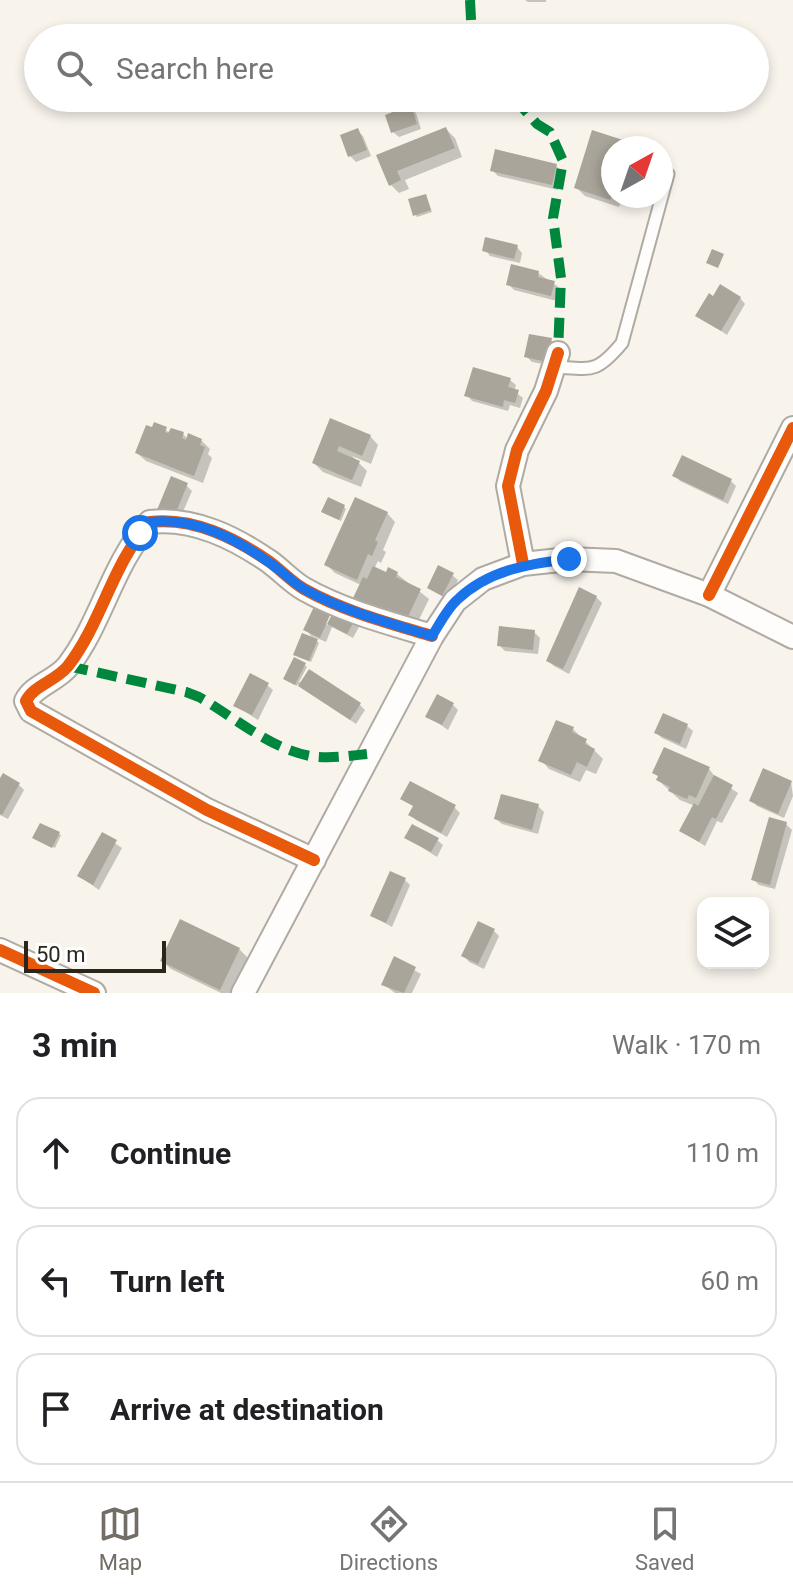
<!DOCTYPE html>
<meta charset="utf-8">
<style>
:root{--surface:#fff;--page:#f6f6f6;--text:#202124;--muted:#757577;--line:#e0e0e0;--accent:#736e65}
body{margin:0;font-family:Roboto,sans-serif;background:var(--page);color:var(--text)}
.controls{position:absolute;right:24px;bottom:24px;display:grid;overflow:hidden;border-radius:16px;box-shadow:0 4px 12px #0003}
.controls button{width:72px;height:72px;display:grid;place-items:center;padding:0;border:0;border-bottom:2px solid var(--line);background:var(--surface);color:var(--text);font:40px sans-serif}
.compass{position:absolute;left:601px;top:136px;width:72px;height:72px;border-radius:50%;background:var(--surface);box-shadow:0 4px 12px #0003;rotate:40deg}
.scale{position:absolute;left:24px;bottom:20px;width:142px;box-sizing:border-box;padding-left:8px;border:4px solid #2b261c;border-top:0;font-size:22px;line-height:28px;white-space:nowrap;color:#2b261c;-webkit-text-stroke:6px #fff;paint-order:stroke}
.stop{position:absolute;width:24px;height:24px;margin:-18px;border:6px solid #1a73e8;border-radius:50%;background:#fff}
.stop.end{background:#1a73e8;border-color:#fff;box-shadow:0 2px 8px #0008}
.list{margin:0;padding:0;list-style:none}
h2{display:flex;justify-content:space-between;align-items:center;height:104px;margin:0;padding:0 32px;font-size:34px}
h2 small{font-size:26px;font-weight:400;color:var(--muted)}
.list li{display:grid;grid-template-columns:52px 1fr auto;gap:24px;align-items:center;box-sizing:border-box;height:112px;margin:0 16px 16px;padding:0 16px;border:2px solid var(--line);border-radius:24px}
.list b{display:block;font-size:30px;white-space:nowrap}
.list em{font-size:26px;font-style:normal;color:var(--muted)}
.icon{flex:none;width:44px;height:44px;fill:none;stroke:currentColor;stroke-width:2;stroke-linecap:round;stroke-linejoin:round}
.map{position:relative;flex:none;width:793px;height:993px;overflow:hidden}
.search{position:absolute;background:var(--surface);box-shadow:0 4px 12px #0003;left:24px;right:24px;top:24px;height:88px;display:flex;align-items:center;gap:20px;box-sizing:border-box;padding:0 28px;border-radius:44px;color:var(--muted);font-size:30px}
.sheet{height:488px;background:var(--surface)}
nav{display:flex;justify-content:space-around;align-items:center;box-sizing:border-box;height:112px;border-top:2px solid var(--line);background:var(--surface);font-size:22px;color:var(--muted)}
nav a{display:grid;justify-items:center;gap:4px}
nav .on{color:var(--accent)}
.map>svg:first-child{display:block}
.shadow{fill:#0003}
.building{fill:#aaa59a}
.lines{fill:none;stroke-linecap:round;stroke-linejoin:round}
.service-casing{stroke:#afaba3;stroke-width:15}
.minor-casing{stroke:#afaba3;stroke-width:26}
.service{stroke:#fefdfc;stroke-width:11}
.minor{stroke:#fefdfc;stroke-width:22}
.quiet{stroke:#00873e;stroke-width:10;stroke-dasharray:20 10;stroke-linecap:butt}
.cycleway-casing{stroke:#fff;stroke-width:17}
.cycleway{stroke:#e8590c;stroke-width:12}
.route{stroke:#1a73e8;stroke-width:10}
</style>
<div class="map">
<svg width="793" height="993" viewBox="0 0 793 993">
<rect width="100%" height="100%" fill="#f8f4ec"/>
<g class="shadow">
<polygon points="525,0 546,0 546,2 528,2"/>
<polygon points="410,108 416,113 421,129 399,137 393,132"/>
<polygon points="446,129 455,138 462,157 405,180 409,189 399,193 390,184 379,156"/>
<polygon points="358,131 363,136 371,156 356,162 350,156"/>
<polygon points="594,132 628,144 633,148 613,148 613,196 623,196 619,207 585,196 576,187"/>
<polygon points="556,166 562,172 558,190 498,176 492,170"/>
<polygon points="426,196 432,212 417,217 415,214"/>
<polygon points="517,247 522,253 520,263 490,256 485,250"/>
<polygon points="538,273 560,288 557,301 514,290 508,284"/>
<polygon points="740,298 745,304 727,335 698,315"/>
<polygon points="551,340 557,346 553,366 532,362 526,356"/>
<polygon points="510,380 516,385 514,391 523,398 520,408 510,405 508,411 472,401 467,395"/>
<polygon points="331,420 370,436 378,445 371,464 352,456 367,471 361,487 323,472 314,463"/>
<polygon points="153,429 165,429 170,434 183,434 188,439 201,440 210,449 208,454 212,458 203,483 146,461 137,453"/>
<polygon points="675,475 731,481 736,486 728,504 680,481"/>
<polygon points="186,485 192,491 179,521 165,515"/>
<polygon points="344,507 346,509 341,521 326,514"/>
<polygon points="387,513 395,522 383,550 386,552 381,563 378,561 374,569 387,575 397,574 429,599 414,630 364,606 355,597 361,585 335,573 326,564"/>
<polygon points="452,575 458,580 448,600 429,587"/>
<polygon points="596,597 602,603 569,674 554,666 548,661"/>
<polygon points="335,609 360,625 353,638 332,627 326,642 312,636 319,643 311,662 298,657 316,641 305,629 324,623 328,625"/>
<polygon points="534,632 540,638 538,654 505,651 499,645"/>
<polygon points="305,665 307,667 299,682 360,705 365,710 356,724 298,684 297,686 287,681"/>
<polygon points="267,685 273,690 258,720 236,706"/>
<polygon points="453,705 458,710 448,730 428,716"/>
<polygon points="687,726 693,731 686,749 662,738 656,733"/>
<polygon points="573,729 603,759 596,774 586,770 580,782 549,769 541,760"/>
<polygon points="709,769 717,779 738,793 722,823 717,821 705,846 682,831 695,806 680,800 658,780 659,777 655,773"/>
<polygon points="791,782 793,796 784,818 757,806 751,800"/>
<polygon points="0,783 19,785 24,790 8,819 0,815"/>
<polygon points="403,798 454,807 460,813 447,837 416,820 411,815 415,807"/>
<polygon points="538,806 544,812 538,834 502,824 496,819"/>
<polygon points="786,824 792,830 775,889 759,885 753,879"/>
<polygon points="58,833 61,835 55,848 37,840"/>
<polygon points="102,834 122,848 99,890 79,876"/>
<polygon points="407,838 437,840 443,845 437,857"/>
<polygon points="405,880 410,885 392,927 372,916"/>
<polygon points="494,931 499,936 484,969 469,962 464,956"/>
<polygon points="239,949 248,958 231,993 221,993 171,969 162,961"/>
<polygon points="395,959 421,974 412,993 395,993 383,984"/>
</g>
<g class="building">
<polygon points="411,105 417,124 391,133 385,115"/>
<polygon points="446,127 455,148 397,171 401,180 389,186 376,155"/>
<polygon points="358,128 367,150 348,157 340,135"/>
<polygon points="592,130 629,142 627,148 613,148 613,192 610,200 574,188"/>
<polygon points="495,149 557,164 552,185 490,171"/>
<polygon points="426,194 431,210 413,216 408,199"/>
<polygon points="485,237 518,245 514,259 482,251"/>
<polygon points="712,249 724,254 718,268 706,263"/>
<polygon points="511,264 539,271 538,277 555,281 551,296 506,285"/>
<polygon points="720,284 741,297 721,331 695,316 709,293 713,296"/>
<polygon points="529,334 552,338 547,362 524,357"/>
<polygon points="473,367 511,378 508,387 519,390 515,403 504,400 503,407 464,396"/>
<polygon points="330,418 371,435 362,456 339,446 337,451 360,461 352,480 312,463"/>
<polygon points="154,422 167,427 165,432 168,433 171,428 184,432 182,438 186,440 188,433 202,439 200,445 205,447 194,476 135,453 146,425 152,427"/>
<polygon points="682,455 732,479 723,500 672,476"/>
<polygon points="171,476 188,483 174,517 157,510"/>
<polygon points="328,497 345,505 339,520 321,512"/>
<polygon points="355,497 388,512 375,540 378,542 372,556 368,554 357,580 324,565"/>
<polygon points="438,565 454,573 442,596 427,588"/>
<polygon points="373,566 386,572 388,567 398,572 396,577 421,589 405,623 353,598 363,577 367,579"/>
<polygon points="579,587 597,596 563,669 546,661"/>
<polygon points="318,598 334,606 320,638 303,630"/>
<polygon points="336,607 356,618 347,634 327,624"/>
<polygon points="499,626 535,630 533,650 497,646"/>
<polygon points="302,633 318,639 309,661 293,655"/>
<polygon points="294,657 306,663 295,685 283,679"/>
<polygon points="309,669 361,703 350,720 298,686"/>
<polygon points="250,673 269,683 252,715 233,706"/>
<polygon points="437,694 454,703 442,725 425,717"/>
<polygon points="663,713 688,724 680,744 654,733"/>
<polygon points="556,720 574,727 572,732 587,739 585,744 595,749 587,767 577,762 571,775 538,761"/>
<polygon points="664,747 710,767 696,798 689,795 687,799 668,791 670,787 656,780 658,776 652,773"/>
<polygon points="763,768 792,781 778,814 749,801"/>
<polygon points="3,773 20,783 2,815 0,814 0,778"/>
<polygon points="714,775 733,785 716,819 712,817 699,842 679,831 694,803 698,806"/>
<polygon points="410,781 456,805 441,833 408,815 413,806 400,799"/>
<polygon points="501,794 539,804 532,830 494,819"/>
<polygon points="769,817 787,822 770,885 751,880"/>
<polygon points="40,823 60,832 52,848 32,838"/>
<polygon points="412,824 439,838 431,852 404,838"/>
<polygon points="102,832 117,840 93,885 77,876"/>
<polygon points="390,871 406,878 386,923 370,916"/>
<polygon points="180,919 240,948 220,990 160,961"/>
<polygon points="478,921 495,929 478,964 461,956"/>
<polygon points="394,956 416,967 404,993 381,985"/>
</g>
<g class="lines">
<g class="service-casing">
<path id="service" d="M553 367C592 369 596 374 622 343L668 174"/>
</g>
<g class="minor-casing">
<g id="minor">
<polyline points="523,564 508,486 517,450 546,391 558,353"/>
<polyline points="709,595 793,428"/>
<path d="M314 860 207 810 31 711 26 701C34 685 56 681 68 666 102 622 112 564 150 522 194 517 235 538 270 562 282 571 292 582 304 589 343 611 389 623 432 636"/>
<polyline points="0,950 94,993"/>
<polyline points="243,993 432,636 455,601 483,579 523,564 569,559 616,561 709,595 793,637"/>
</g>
</g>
<use href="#service" class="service"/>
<use href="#minor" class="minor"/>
<g class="quiet">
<polyline points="470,0 472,38"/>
<polyline points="514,98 537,124 550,132 563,161 553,218 561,278 558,353"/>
<path d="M68 666 186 692 199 697C234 717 269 748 310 756 329 759 348 756 367 754"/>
</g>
<g class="cycleway-casing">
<g id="cycleway">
<polyline points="523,564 508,486 517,450 546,391 558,353"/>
<polyline points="709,595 793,428"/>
<path d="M314 860 207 810 31 711 26 701C34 685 56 681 68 666 102 622 112 564 150 522 194 517 235 538 270 562 282 571 292 582 304 589 343 611 389 623 432 636"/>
<polyline points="0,950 94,993"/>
</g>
</g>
<use href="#cycleway" class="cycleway"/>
</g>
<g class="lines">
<path class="route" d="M140 533 150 522C194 517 235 538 270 563 282 571 292 582 304 589 343 611 389 623 432 636 439 625 447 609 457 600 488 570 528 564 569 559"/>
</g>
</svg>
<div class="controls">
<button><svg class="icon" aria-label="layers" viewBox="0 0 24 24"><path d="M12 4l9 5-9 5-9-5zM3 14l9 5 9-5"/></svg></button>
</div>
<svg class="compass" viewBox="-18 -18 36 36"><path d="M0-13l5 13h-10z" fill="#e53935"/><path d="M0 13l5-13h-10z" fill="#757577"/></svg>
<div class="scale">50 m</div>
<div class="stop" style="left:140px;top:533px"></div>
<div class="stop end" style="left:569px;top:559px"></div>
<div class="search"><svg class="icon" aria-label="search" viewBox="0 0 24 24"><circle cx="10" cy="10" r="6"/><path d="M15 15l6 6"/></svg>Search here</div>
</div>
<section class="sheet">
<h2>3 min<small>Walk · 170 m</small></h2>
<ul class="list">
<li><svg class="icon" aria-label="ahead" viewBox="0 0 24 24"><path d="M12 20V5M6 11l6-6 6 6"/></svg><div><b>Continue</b></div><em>110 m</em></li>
<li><svg class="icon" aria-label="left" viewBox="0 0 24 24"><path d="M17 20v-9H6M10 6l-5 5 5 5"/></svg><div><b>Turn left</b></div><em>60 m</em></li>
<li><svg class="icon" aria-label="arrive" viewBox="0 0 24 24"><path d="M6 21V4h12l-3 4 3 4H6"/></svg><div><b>Arrive at destination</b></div></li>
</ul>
</section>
<nav>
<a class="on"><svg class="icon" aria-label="map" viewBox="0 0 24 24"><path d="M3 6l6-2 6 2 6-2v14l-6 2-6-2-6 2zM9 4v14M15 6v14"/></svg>Map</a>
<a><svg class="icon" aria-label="directions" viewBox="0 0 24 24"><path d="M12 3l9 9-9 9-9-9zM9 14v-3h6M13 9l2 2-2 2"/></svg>Directions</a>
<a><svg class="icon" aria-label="saved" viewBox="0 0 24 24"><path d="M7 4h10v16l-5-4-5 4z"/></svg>Saved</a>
</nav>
